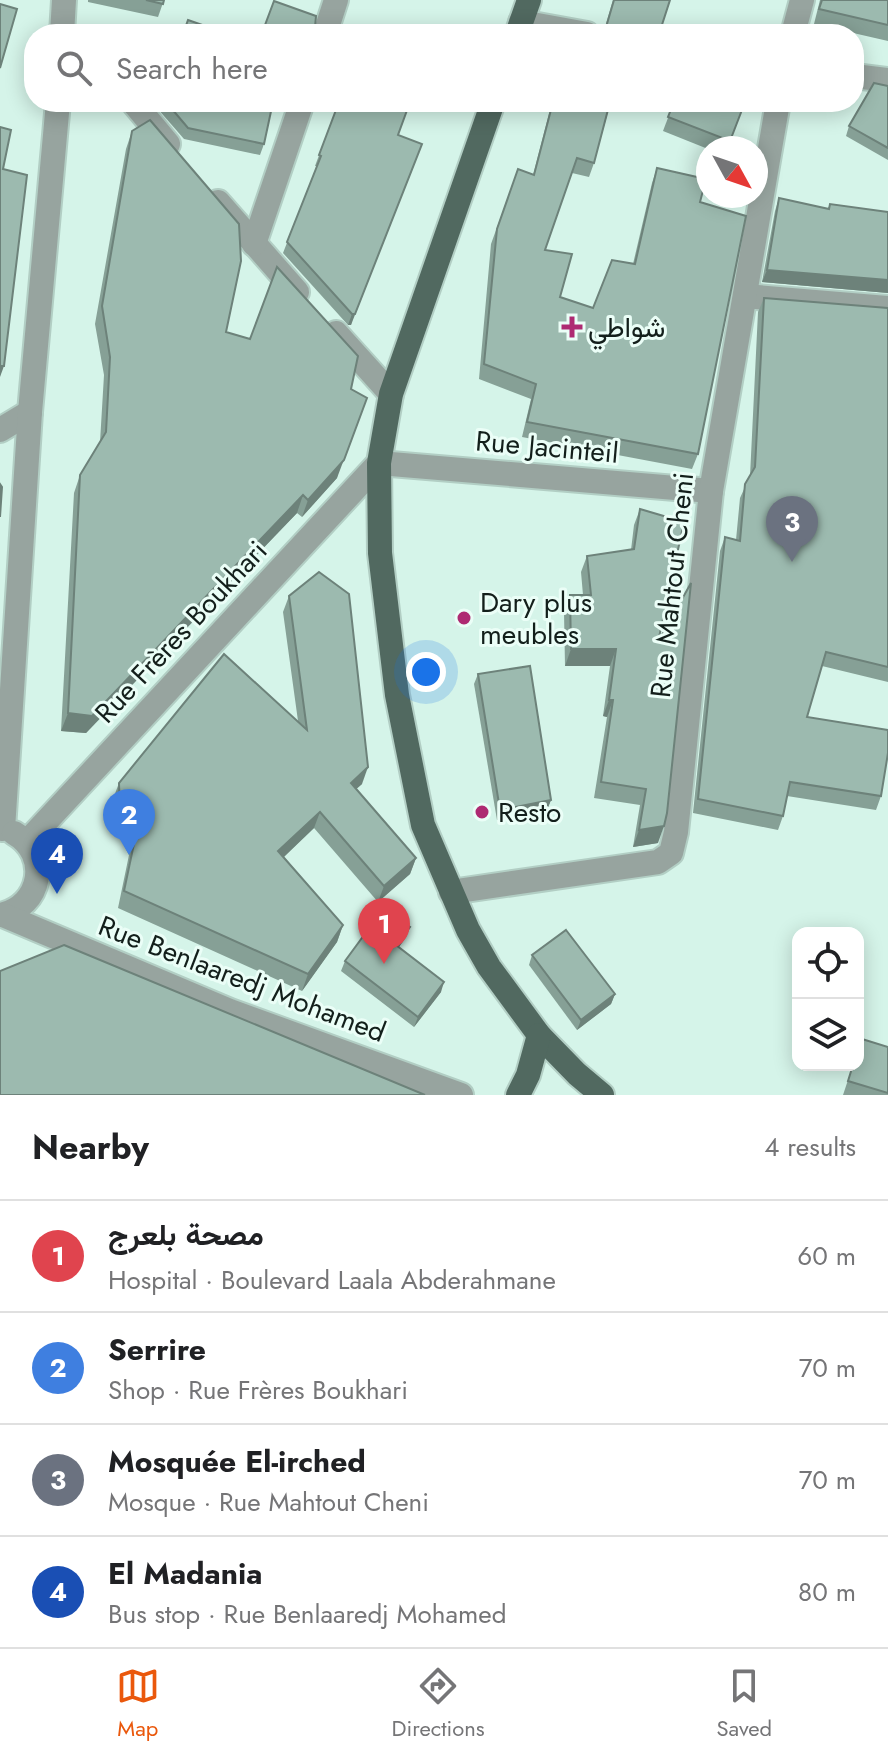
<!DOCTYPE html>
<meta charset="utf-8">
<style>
:root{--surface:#fff;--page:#f6f6f6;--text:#202124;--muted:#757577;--line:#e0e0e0;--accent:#ea580c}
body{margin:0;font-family:Jost,Vazirmatn,sans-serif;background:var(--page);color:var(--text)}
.controls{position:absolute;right:24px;bottom:24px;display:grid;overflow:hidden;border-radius:16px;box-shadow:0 4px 20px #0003}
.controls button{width:72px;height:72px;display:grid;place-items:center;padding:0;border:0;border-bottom:2px solid var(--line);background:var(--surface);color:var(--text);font:40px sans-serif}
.compass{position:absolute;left:696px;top:136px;width:72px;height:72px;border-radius:50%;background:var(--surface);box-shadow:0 4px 20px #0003;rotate:130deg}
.you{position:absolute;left:426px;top:672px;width:28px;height:28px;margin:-20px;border:6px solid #fff;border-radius:50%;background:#1a73e8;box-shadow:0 0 0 12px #1a73e833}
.badge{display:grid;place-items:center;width:52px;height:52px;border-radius:50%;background:var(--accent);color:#fff;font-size:26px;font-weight:700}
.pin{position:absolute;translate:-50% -66px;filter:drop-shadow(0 2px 4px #0008)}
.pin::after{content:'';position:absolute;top:42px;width:28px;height:24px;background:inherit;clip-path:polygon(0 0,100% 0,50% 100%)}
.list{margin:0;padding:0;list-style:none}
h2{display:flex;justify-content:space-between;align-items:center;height:104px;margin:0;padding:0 32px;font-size:34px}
h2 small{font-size:26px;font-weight:400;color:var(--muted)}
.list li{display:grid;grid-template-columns:52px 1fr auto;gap:24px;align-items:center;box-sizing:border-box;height:112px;padding:0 32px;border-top:2px solid var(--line)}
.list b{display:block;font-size:30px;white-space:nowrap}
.list p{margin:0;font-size:26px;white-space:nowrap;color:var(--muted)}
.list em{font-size:26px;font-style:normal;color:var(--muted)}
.icon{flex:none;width:44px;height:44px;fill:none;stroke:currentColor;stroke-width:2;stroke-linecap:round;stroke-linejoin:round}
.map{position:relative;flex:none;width:888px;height:1095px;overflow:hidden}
.search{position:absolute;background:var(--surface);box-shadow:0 4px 20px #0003;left:24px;right:24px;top:24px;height:88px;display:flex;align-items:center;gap:20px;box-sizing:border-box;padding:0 28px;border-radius:32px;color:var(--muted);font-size:30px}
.sheet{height:552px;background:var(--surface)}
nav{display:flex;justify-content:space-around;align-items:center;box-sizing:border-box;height:112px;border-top:2px solid var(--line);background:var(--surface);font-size:22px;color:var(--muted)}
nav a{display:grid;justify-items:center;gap:4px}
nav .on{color:var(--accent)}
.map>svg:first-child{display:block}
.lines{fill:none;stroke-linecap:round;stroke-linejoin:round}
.minor-casing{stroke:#b2cec4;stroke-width:28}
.major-casing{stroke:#b2cec4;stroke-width:28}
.minor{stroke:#97a49f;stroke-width:24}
.major{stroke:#516960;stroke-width:24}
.wall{fill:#86a096}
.shaded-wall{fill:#6d827a}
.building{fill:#9cbaaf;stroke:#6d827a;stroke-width:2}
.poi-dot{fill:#ae2a72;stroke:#ebfef7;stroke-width:3}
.labels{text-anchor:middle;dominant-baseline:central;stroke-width:6;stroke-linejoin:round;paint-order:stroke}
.poi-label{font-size:28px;fill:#131f1b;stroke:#ebfef7;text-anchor:start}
.street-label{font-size:28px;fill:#131f1b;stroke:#ebfef7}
</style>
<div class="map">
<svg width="888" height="1095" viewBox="0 0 888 1095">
<rect width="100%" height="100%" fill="#d5f4e9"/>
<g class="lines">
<g class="minor-casing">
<g id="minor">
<polyline points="521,22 587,34"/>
<polyline points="62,34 64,0"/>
<polyline points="325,34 336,0"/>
<polyline points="793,34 802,0"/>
<polyline points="854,76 888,80"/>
<polyline points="133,102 168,144"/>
<polyline points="218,202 297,292"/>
<polyline points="254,244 302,102"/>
<polyline points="745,296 888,308"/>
<polyline points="336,333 391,394"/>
<polyline points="0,430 30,412"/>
<polyline points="3,829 30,412 58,102"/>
<polyline points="27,842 379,463 711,491"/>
<polyline points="451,892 658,862 671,853 676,832 711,491 778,102"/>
<path d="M0 915C42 907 51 854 14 833"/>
<polyline points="3,915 230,1011 461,1095"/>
</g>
</g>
<g class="major-casing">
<g id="major">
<polyline points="517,34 529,0"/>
<polyline points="493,102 391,394 379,463 380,553 397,695 423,825 468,930 489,967 539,1035 577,1074 602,1095"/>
<polyline points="518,1095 528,1075 539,1035"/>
</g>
</g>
<use href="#minor" class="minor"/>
<use href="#major" class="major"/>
</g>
<g class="wall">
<polygon points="88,0 164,0 158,17 88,2"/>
<polygon points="613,0 670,0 659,34 603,34"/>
<polygon points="820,0 888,0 888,41 814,24"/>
<polygon points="888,86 888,160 846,136 849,126"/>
<polygon points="159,102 273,102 264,144 260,155 184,139 157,108"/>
<polygon points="339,102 398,135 351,325 348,325 283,253 317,166 315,166"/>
<polygon points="552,102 614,102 611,112 608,112 594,163 589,177 572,173 545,250 560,297 593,308 633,264 652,183 657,168 700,202 698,454 692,469 522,437 531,399 479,379 491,244 518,169 533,175"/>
<polygon points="674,102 745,102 727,148 708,149 663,131"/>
<polygon points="132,131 226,332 351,389 337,478 302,517 297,513 86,733 61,731 74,493 80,475 100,442 104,375 95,324 126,149"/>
<polygon points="779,198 829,209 888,212 888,293 762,282 775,211"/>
<polygon points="764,298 888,308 888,682 822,666 807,717 881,796 876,810 787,796 783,816 778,830 693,813 720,551 725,537 736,540 740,498 750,476 758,312"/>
<polygon points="640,509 658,642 658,843 633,847 640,805 594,798 607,717 603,716 610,666 565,666 564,612 570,595 583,595 581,572 587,556 631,550 634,525"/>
<polygon points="289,596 362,784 356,789 416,858 410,874 378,902 314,828 284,857 343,925 337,942 302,991 118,908 129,855 114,826 113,799 119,783 298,721 283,612"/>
<polygon points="478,674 551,800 547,810 497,820 474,684"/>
<polygon points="410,927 406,937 399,947 441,992 414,1027 341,971 345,961"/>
<polygon points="532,955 615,994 611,1004 577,1030 529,965"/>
<polygon points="888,1047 888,1095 843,1095 853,1065"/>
</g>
<g class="shaded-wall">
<polygon points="610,102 614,102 611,112 606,112"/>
<polygon points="422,144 351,325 348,325 352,314"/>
<polygon points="767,270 888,280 888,293 762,282"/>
<polygon points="0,366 4,366 0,377"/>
<polygon points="367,398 337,478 302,517 308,500"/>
<polygon points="303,495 297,513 86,733 61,731 68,713"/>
<polygon points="571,649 616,649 610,666 565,666"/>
<polygon points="609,700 613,700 607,717 603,716"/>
<polygon points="368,767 362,784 345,799 351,783"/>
<polygon points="551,800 547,810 497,820 500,810"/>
<polygon points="320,812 314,828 272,868 278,851"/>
<polygon points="664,826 658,843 633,847 639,830"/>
<polygon points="416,858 410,874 378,902 384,886"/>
<polygon points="343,925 337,942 302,991 308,974"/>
<polygon points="410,927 406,937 393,955 396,945"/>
<polygon points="444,982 441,992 414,1027 418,1017"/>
<polygon points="615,994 611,1004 577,1030 581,1020"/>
</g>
<g class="building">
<polygon points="146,0 164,0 163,4"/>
<polygon points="614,0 670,0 659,34 604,34"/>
<polygon points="822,0 888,0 888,25 819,9"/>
<polygon points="274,1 316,16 315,27 321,34 259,34 259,32 262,33"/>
<polygon points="0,4 17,9 0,68"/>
<polygon points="188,20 228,34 183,34"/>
<polygon points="344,26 367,34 339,34"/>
<polygon points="561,29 591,34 559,34"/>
<polygon points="874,83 888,86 888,148 849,126"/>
<polygon points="166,102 273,102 264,144 188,128"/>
<polygon points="339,102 410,102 398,135 422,144 355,314 352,314 287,242 321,156 319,155"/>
<polygon points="553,102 610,102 594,163 577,158 545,250 572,254 560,297 593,308 612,260 635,264 657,168 706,179 700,202 746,216 698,454 527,422 536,384 484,364 497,229 518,169 534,175"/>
<polygon points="674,102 745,102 730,141 668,117"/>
<polygon points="150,120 239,224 241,261 226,332 250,339 277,267 358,356 351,389 367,398 344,460 308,500 303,495 92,716 68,713 80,475 106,432 110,357 102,306 132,131"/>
<polygon points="0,127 11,130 3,169 27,175 4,366 0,366"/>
<polygon points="779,198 829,209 830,204 888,212 888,280 767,270"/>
<polygon points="764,298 888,308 888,667 826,652 807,717 888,730 888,753 881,796 790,782 783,816 698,799 725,537 740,541 745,484 755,467"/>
<polygon points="0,484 2,487 0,517"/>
<polygon points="640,509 684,522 658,642 691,583 667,813 664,826 639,830 646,789 601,782 613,700 609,700 616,649 571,649 570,595 591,595 587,556 634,549"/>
<polygon points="319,572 349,594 368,767 351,783 416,858 384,886 320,812 278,851 343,925 308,974 124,891 135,839 120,810 119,783 224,654 307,730 289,596"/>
<polygon points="530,666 551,800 500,810 478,674"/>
<polygon points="384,908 410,927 396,945 444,982 418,1017 345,961"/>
<polygon points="566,930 615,994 581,1020 532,955"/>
<polygon points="64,945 425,1095 0,1095 0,971"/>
<polygon points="862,1039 888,1047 888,1093 848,1081 853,1065 858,1065 858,1051"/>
</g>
<g class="poi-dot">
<path d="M568 315h8v8h8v8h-8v8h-8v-8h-8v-8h8z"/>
<circle cx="464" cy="618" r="8"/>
<circle cx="482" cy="812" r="8"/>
</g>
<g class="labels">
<g class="poi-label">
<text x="588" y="327">شواطي</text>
<text x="480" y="602">Dary plus<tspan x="480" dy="32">meubles</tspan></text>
<text x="498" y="812">Resto</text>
</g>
<g class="street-label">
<text transform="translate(547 447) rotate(5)">Rue Jacinteil</text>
<text transform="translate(672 585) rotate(-84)">Rue Mahtout Cheni</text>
<text transform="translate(181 632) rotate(-47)">Rue Frères Boukhari</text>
<text transform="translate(242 979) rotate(21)">Rue Benlaaredj Mohamed</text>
</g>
</g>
</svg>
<div class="controls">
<button><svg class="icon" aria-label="locate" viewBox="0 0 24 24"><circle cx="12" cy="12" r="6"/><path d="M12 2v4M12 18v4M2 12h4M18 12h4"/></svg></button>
<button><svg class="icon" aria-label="layers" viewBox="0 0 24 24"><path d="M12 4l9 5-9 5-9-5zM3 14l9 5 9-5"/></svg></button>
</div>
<svg class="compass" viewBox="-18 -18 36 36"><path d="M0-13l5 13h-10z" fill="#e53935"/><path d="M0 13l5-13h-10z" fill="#757577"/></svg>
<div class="you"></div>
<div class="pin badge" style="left:384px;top:964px;background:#e0444e">1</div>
<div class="pin badge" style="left:129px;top:855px;background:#3f7fe0">2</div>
<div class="pin badge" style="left:792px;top:562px;background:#6b7280">3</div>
<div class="pin badge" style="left:57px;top:894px;background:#1a4fb4">4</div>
<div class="search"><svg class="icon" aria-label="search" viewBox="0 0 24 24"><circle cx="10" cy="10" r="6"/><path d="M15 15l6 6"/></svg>Search here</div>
</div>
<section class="sheet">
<h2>Nearby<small>4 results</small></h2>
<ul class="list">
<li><span class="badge" style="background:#e0444e">1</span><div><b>مصحة بلعرج</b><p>Hospital · Boulevard Laala Abderahmane</p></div><em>60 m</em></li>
<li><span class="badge" style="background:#3f7fe0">2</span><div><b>Serrire</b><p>Shop · Rue Frères Boukhari</p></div><em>70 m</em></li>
<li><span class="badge" style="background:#6b7280">3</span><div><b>Mosquée El-irched</b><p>Mosque · Rue Mahtout Cheni</p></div><em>70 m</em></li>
<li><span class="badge" style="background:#1a4fb4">4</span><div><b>El Madania</b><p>Bus stop · Rue Benlaaredj Mohamed</p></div><em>80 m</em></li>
</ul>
</section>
<nav>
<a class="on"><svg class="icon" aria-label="map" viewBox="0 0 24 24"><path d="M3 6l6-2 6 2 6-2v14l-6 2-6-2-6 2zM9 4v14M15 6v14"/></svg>Map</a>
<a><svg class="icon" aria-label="directions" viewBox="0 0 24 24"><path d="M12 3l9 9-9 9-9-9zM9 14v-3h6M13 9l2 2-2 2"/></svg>Directions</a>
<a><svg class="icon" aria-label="saved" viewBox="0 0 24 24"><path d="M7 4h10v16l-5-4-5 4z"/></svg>Saved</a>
</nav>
